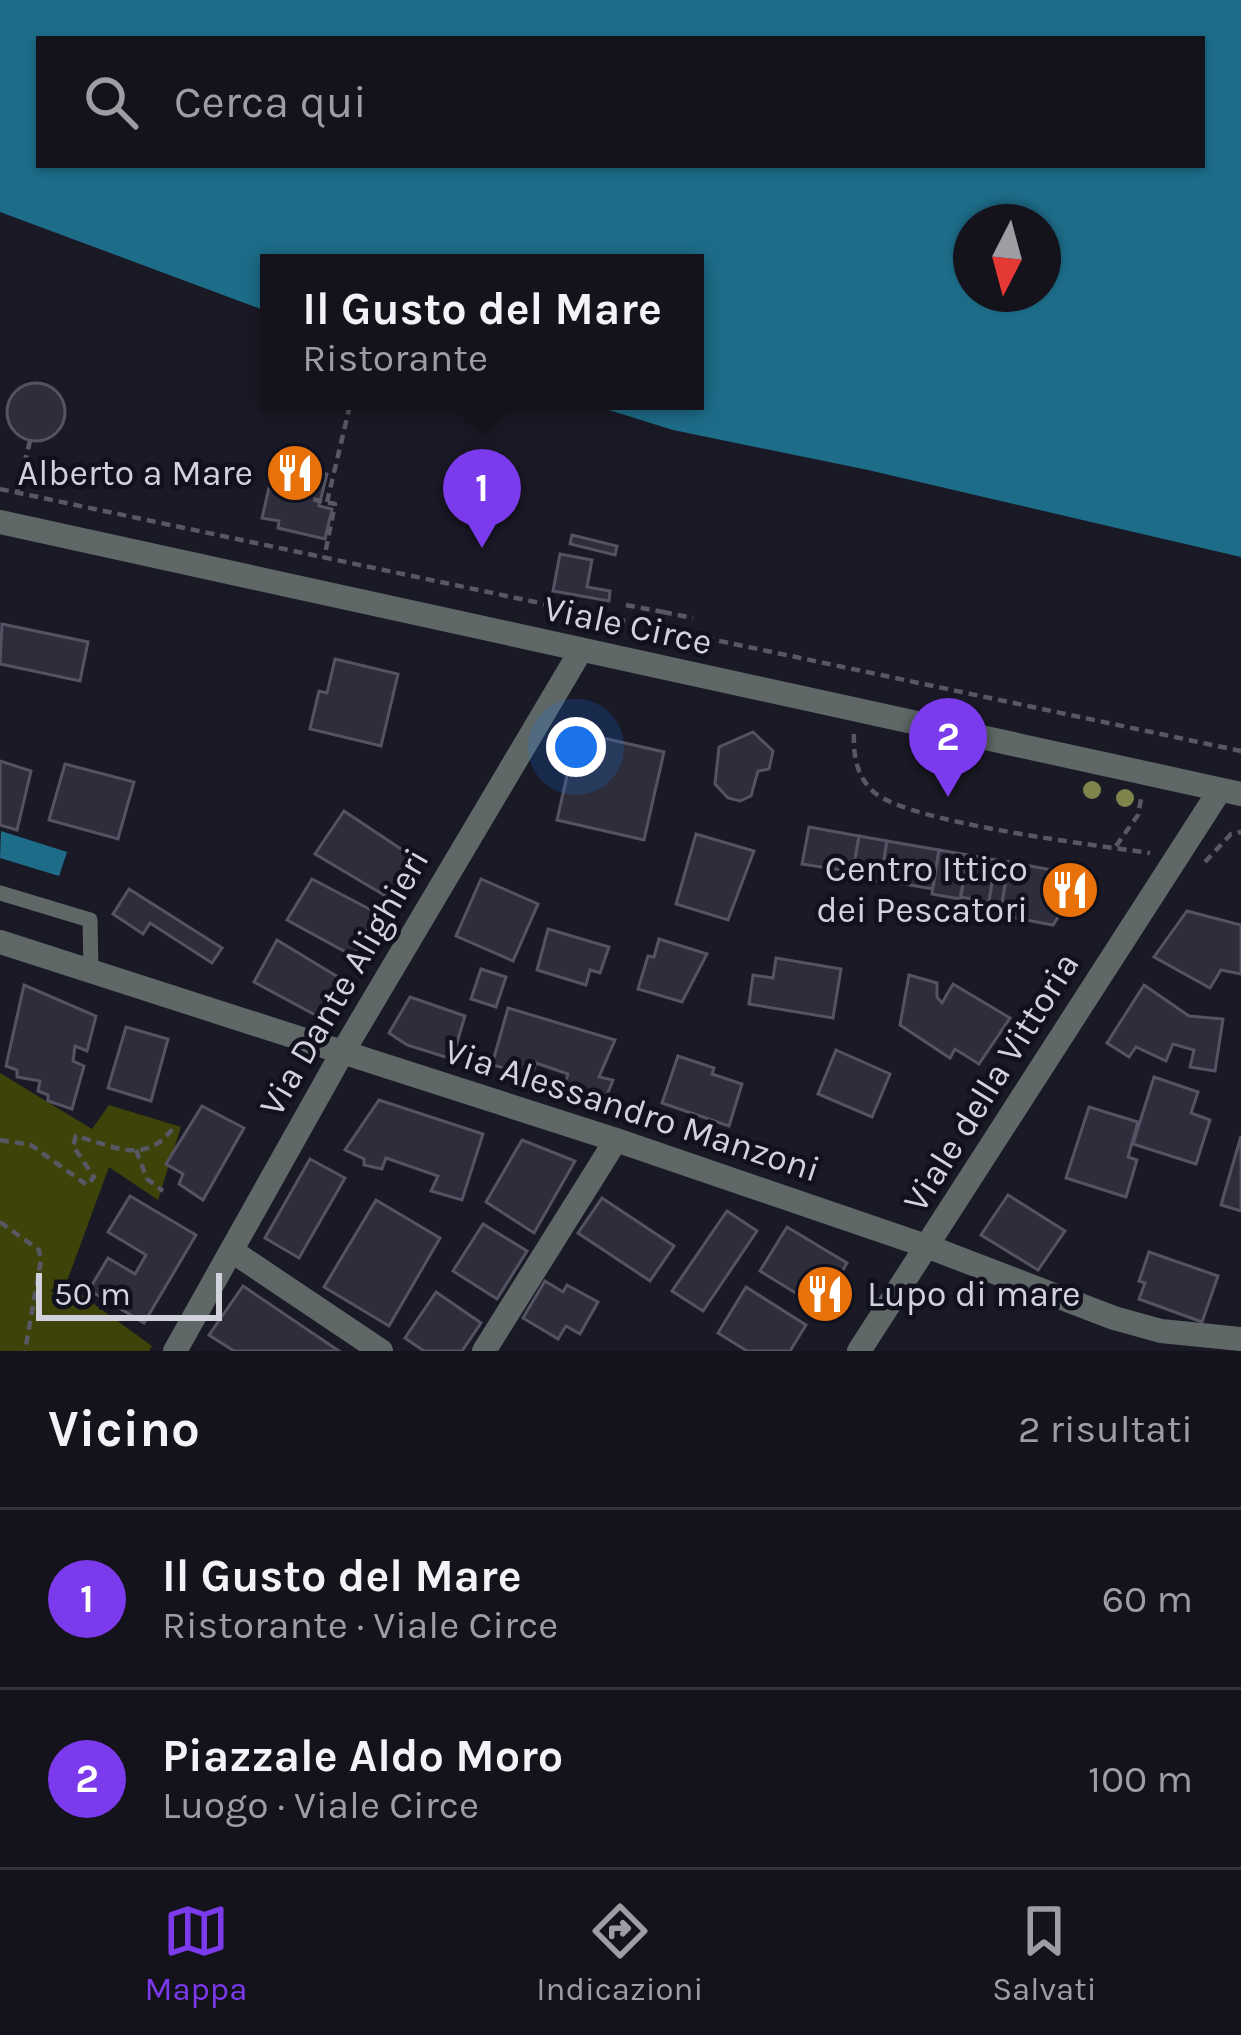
<!DOCTYPE html>
<html lang="it">
<meta charset="utf-8">
<style>
:root{--surface:#14131c;--page:#1d1c25;--text:#f1f3f6;--muted:#9d9ea3;--line:#33323b;--accent:#7c3aed}
body{margin:0;font-family:Karla,sans-serif;background:var(--page);color:var(--text)}
.compass{position:absolute;left:953px;top:204px;width:108px;height:108px;border-radius:50%;background:var(--surface);box-shadow:0 3px 9px #0004;rotate:186deg}
.scale{position:absolute;left:36px;bottom:30px;width:186px;box-sizing:border-box;padding-left:12px;border:6px solid #d2d2dc;border-top:0;font-size:33px;line-height:42px;white-space:nowrap;color:#d2d2dc;-webkit-text-stroke:9px #11101d;paint-order:stroke}
.you{position:absolute;left:576px;top:747px;width:42px;height:42px;margin:-30px;border:9px solid #fff;border-radius:50%;background:#1a73e8;box-shadow:0 0 0 18px #1a73e833}
.badge{display:grid;place-items:center;width:78px;height:78px;border-radius:50%;background:var(--accent);color:#fff;font-size:39px;font-weight:700}
.pin{position:absolute;translate:-50% -99px;filter:drop-shadow(0 3px 6px #0008)}
.pin::after{content:'';position:absolute;top:63px;width:42px;height:36px;background:inherit;clip-path:polygon(0 0,100% 0,50% 100%)}
.popup{position:absolute;left:260px;top:254px;width:444px;height:156px;box-sizing:border-box;display:grid;place-content:center;border-radius:0px;background:var(--surface);filter:drop-shadow(0 3px 9px #0005);font-size:39px;white-space:nowrap;color:var(--muted)}
.popup b{font-size:45px;color:var(--text)}
.popup::after{content:'';position:absolute;left:50%;top:100%;margin-left:-24px;border:24px solid transparent;border-top-color:var(--surface)}
.list{margin:0;padding:0;list-style:none}
h2{display:flex;justify-content:space-between;align-items:center;height:156px;margin:0;padding:0 48px;font-size:51px}
h2 small{font-size:39px;font-weight:400;color:var(--muted)}
.list li{display:grid;grid-template-columns:78px 1fr auto;gap:36px;align-items:center;box-sizing:border-box;height:180px;padding:0 48px;border-top:3px solid var(--line)}
.list b{display:block;font-size:45px;white-space:nowrap}
.list p{margin:0;font-size:39px;white-space:nowrap;color:var(--muted)}
.list em{font-size:39px;font-style:normal;color:var(--muted)}
.icon{flex:none;width:66px;height:66px;fill:none;stroke:currentColor;stroke-width:2;stroke-linecap:round;stroke-linejoin:round}
.map{position:relative;flex:none;width:1241px;height:1351px;overflow:hidden}
.search{position:absolute;background:var(--surface);box-shadow:0 3px 9px #0004;left:36px;right:36px;top:36px;height:132px;display:flex;align-items:center;gap:30px;box-sizing:border-box;padding:0 42px;border-radius:0px;color:var(--muted);font-size:45px}
.sheet{height:516px;background:var(--surface)}
nav{display:flex;justify-content:space-around;align-items:center;box-sizing:border-box;height:168px;border-top:3px solid var(--line);background:var(--surface);font-size:33px;color:var(--muted)}
nav a{display:grid;justify-items:center;gap:6px}
nav .on{color:var(--accent)}
.map>svg:first-child{display:block}
.green{fill:#3e4309}
.water{fill:#1d6d89;fill-rule:evenodd}
.building{fill:#2d2d3b;stroke:#545363;stroke-width:3}
.lines{fill:none;stroke-linecap:round;stroke-linejoin:round}
.path{stroke:#585864;stroke-width:4.5;stroke-dasharray:9 6;stroke-linecap:butt}
.service{stroke:#5f6866;stroke-width:15}
.minor{stroke:#5f6866;stroke-width:24}
.tertiary{stroke:#5f6866;stroke-width:24}
.tree{fill:#7e844c}
.labels{text-anchor:middle;dominant-baseline:central;stroke-width:9;stroke-linejoin:round;paint-order:stroke}
.poi-label{font-size:36px;fill:#d2d2dc;stroke:#11101d;text-anchor:end}
.street-label{font-size:36px;fill:#d2d2dc;stroke:#11101d}
</style>
<div class="map">
<svg width="1241" height="1351" viewBox="0 0 1241 1351">
<rect width="100%" height="100%" fill="#1a1926"/>
<polygon class="green" points="0,1073 92,1129 109,1105 181,1127 158,1200 109,1167 66,1284 152,1346 149,1351 0,1351"/>
<g class="water">
<path d="M0 0H1241V557L868 470 673 430 580 401H695V263H269V312L0 212ZM39 39H1202V165H39ZM971 222H1043V294H971Z"/>
<polygon points="1,831 67,852 59,876 0,858"/>
</g>
<g class="building">
<circle cx="36" cy="412" r="29"/>
<polygon points="275,462 327,474 319,506 332,509 325,539 278,528 279,521 262,518"/>
<polygon points="572,535 617,546 615,555 570,544"/>
<polygon points="560,554 592,560 587,587 610,591 609,601 553,591"/>
<polygon points="2,624 88,642 80,681 0,664"/>
<polygon points="335,659 398,674 381,746 310,729 319,691 327,693"/>
<polygon points="577,732 664,752 644,840 557,820"/>
<polygon points="753,732 773,751 769,769 758,771 751,796 740,801 728,798 715,784 719,747"/>
<polygon points="0,761 31,771 17,830 0,825"/>
<polygon points="65,764 134,782 118,839 49,820"/>
<polygon points="344,811 413,857 389,898 315,854"/>
<polygon points="809,827 859,836 853,872 802,864"/>
<polygon points="696,834 754,851 728,920 676,904"/>
<polygon points="859,836 887,841 880,882 852,877"/>
<polygon points="887,841 939,850 933,889 881,880"/>
<polygon points="939,850 968,855 960,899 932,894"/>
<polygon points="968,855 996,860 989,902 961,897"/>
<polygon points="996,860 1009,862 1001,909 988,907"/>
<polygon points="1009,862 1062,872 1060,882 1072,886 1073,894 1053,925 1000,915"/>
<polygon points="312,879 377,913 353,956 287,920"/>
<polygon points="481,879 538,904 513,961 456,936"/>
<polygon points="129,889 222,948 212,963 150,923 143,934 113,914"/>
<polygon points="1187,911 1241,925 1241,974 1221,970 1210,988 1154,957"/>
<polygon points="548,929 609,947 600,973 590,970 586,985 537,970"/>
<polygon points="659,939 707,954 682,1002 638,989 648,956 654,957"/>
<polygon points="277,940 343,980 321,1018 254,982"/>
<polygon points="776,958 841,969 833,1018 749,1004 753,975 773,978"/>
<polygon points="481,969 506,977 496,1007 471,999"/>
<polygon points="909,975 937,983 937,997 942,1003 953,984 1010,1018 979,1064 955,1049 950,1058 900,1025"/>
<polygon points="24,985 96,1016 87,1051 75,1046 73,1061 84,1066 72,1109 48,1101 48,1095 38,1091 40,1081 17,1077 17,1070 6,1066"/>
<polygon points="1144,985 1189,1016 1223,1019 1215,1071 1190,1067 1194,1050 1173,1044 1166,1061 1136,1047 1129,1057 1107,1043"/>
<polygon points="410,997 465,1016 452,1059 407,1045 389,1033"/>
<polygon points="508,1008 615,1040 599,1077 613,1080 605,1100 564,1086 568,1074 536,1063 532,1075 492,1065"/>
<polygon points="126,1027 168,1039 151,1101 108,1088"/>
<polygon points="836,1050 890,1074 872,1117 818,1094"/>
<polygon points="678,1056 714,1068 712,1074 742,1084 729,1126 662,1103"/>
<polygon points="1154,1077 1198,1092 1191,1113 1210,1120 1196,1164 1133,1144"/>
<polygon points="379,1100 483,1134 462,1200 431,1191 438,1176 386,1158 382,1169 364,1165 364,1159 345,1150"/>
<polygon points="202,1106 244,1128 203,1200 179,1184 183,1174 166,1164"/>
<polygon points="1089,1107 1138,1122 1128,1157 1137,1160 1126,1197 1066,1178"/>
<polygon points="1241,1136 1241,1211 1221,1205"/>
<polygon points="522,1140 575,1161 534,1233 486,1202"/>
<polygon points="310,1159 345,1178 299,1258 265,1238"/>
<polygon points="1008,1195 1065,1231 1038,1270 981,1235"/>
<polygon points="130,1196 196,1235 144,1323 89,1290 108,1258 135,1274 146,1255 108,1232"/>
<polygon points="602,1198 674,1246 650,1281 578,1233"/>
<polygon points="376,1200 440,1238 389,1326 324,1287"/>
<polygon points="727,1211 757,1231 703,1311 672,1291"/>
<polygon points="483,1224 527,1251 497,1299 453,1271"/>
<polygon points="787,1227 847,1263 820,1308 760,1271"/>
<polygon points="1149,1252 1218,1276 1202,1322 1139,1299 1145,1283 1139,1281"/>
<polygon points="545,1281 563,1292 567,1285 598,1302 580,1334 566,1326 558,1339 523,1318"/>
<polygon points="243,1286 339,1351 234,1351 209,1335"/>
<polygon points="746,1287 806,1325 790,1351 747,1351 718,1333"/>
<polygon points="436,1292 481,1323 462,1351 424,1351 405,1338"/>
</g>
<g class="lines">
<g class="path">
<polyline points="0,489 1241,751"/>
<polyline points="17,493 30,441"/>
<polyline points="284,493 335,504 324,559"/>
<polyline points="327,502 351,401"/>
<polyline points="626,605 663,612 658,628"/>
<polyline points="663,612 693,618"/>
<path d="M854 734C853 756 857 778 875 793 912 823 1094 845 1150 853"/>
<polyline points="1116,846 1138,815 1142,794"/>
<polyline points="1205,862 1231,834 1241,832"/>
<path d="M0 1140 31 1145 87 1185 94 1177 73 1146 76 1136C112 1145 147 1168 175 1125"/>
<polyline points="136,1150 147,1179 163,1191"/>
<polyline points="0,1222 39,1250 41,1260 25,1351"/>
</g>
<polyline class="service" points="0,893 90,920 91,973"/>
<g class="minor">
<polyline points="0,942 616,1140 929,1247 1114,1318 1161,1331 1241,1339"/>
<polyline points="232,1251 381,1351"/>
<polyline points="175,1351 341,1055 580,652"/>
<polyline points="484,1351 616,1140"/>
</g>
<g class="tertiary">
<polyline points="0,522 1241,794"/>
<polyline points="859,1351 1220,790"/>
</g>
</g>
<g class="tree">
<circle cx="1092" cy="790" r="9"/>
<circle cx="1125" cy="798" r="9"/>
</g>
<defs>
<g id="restaurant-disc" transform="scale(3)"><circle r="9.5" fill="#e8710a" stroke="#11101d"/><path d="M-5-6h1v4h1v-4h1v4h1v-4h1v5L-1.5 .5V6h-2V.5L-5-1ZM5-6V6H3V1.5H1.5Q1.5-4 5-6Z" fill="#fff"/></g>
</defs>
<g fill-rule="evenodd">
<use href="#restaurant-disc" x="295" y="473"/>
<use href="#restaurant-disc" x="1070" y="890"/>
<use href="#restaurant-disc" x="825" y="1294"/>
</g>
<g class="labels">
<g class="poi-label">
<text x="253" y="473">Alberto a Mare</text>
<text x="1028" y="869">Centro Ittico<tspan x="1028" dy="41">dei Pescatori</tspan></text>
<text x="867" y="1294" text-anchor="start">Lupo di mare</text>
</g>
<g class="street-label">
<text transform="translate(628 625) rotate(12)">Viale Circe</text>
<text transform="translate(344 982) rotate(-60)">Via Dante Alighieri</text>
<text transform="translate(991 1082) rotate(-58)">Viale della Vittoria</text>
<text transform="translate(632 1110) rotate(18)">Via Alessandro Manzoni</text>
</g>
</g>
</svg>
<svg class="compass" viewBox="-18 -18 36 36"><path d="M0-13l5 13h-10z" fill="#e53935"/><path d="M0 13l5-13h-10z" fill="#9d9ea3"/></svg>
<div class="scale">50 m</div>
<div class="you"></div>
<div class="pin badge" style="left:482px;top:548px">1</div>
<div class="popup"><b>Il Gusto del Mare</b>Ristorante</div>
<div class="pin badge" style="left:948px;top:797px">2</div>
<div class="search"><svg class="icon" aria-label="search" viewBox="0 0 24 24"><circle cx="10" cy="10" r="6"/><path d="M15 15l6 6"/></svg>Cerca qui</div>
</div>
<section class="sheet">
<h2>Vicino<small>2 risultati</small></h2>
<ul class="list">
<li><span class="badge">1</span><div><b>Il Gusto del Mare</b><p>Ristorante · Viale Circe</p></div><em>60 m</em></li>
<li><span class="badge">2</span><div><b>Piazzale Aldo Moro</b><p>Luogo · Viale Circe</p></div><em>100 m</em></li>
</ul>
</section>
<nav>
<a class="on"><svg class="icon" aria-label="map" viewBox="0 0 24 24"><path d="M3 6l6-2 6 2 6-2v14l-6 2-6-2-6 2zM9 4v14M15 6v14"/></svg>Mappa</a>
<a><svg class="icon" aria-label="directions" viewBox="0 0 24 24"><path d="M12 3l9 9-9 9-9-9zM9 14v-3h6M13 9l2 2-2 2"/></svg>Indicazioni</a>
<a><svg class="icon" aria-label="saved" viewBox="0 0 24 24"><path d="M7 4h10v16l-5-4-5 4z"/></svg>Salvati</a>
</nav>
